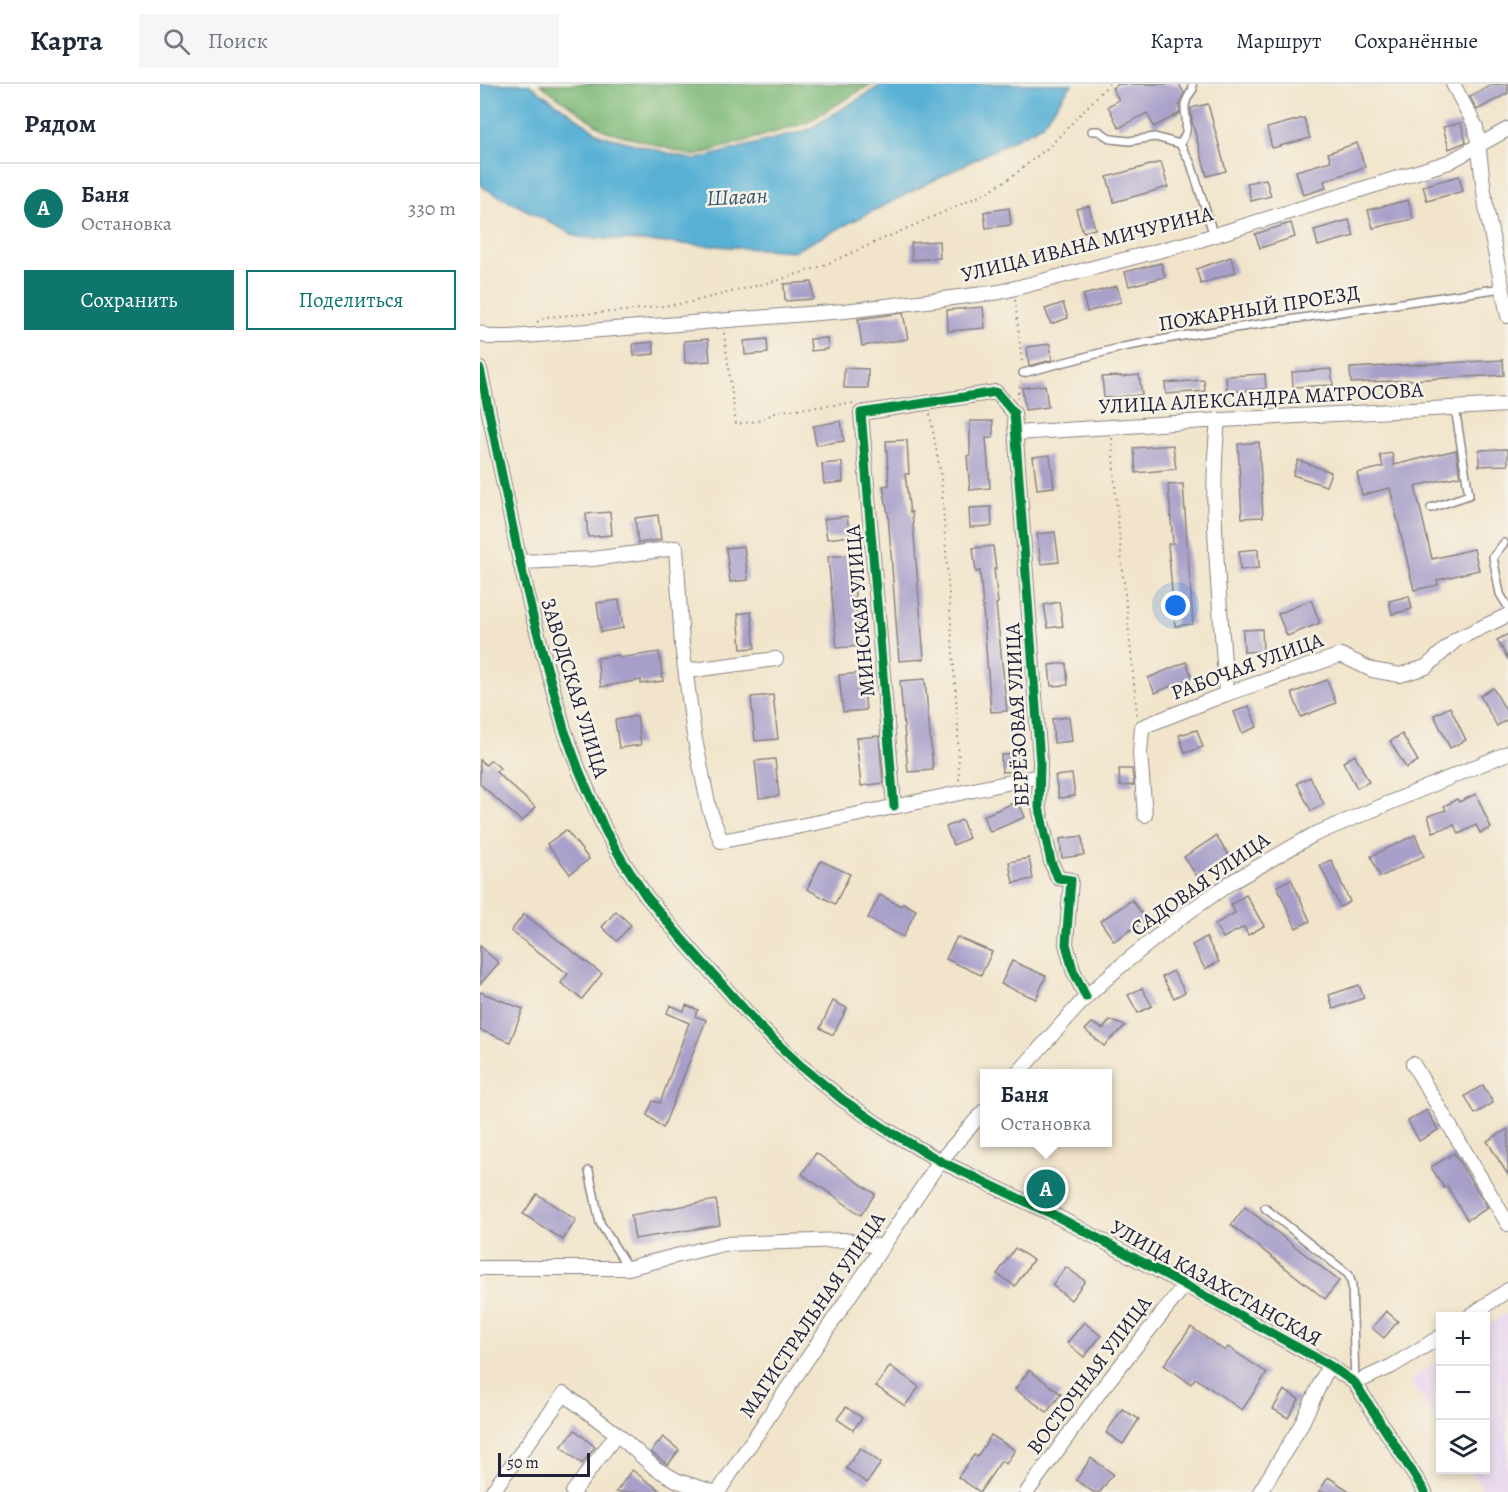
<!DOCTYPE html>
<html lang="ru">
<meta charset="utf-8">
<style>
:root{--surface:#fff;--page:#f6f6f7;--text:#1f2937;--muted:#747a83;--line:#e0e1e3;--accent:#0f766e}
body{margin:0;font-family:Alegreya,serif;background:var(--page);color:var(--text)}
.controls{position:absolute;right:18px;bottom:18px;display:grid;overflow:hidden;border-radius:0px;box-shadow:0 3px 9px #0003}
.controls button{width:54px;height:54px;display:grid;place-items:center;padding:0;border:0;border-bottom:2px solid var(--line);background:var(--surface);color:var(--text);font:30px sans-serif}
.scale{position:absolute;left:18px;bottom:15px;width:92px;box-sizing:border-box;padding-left:6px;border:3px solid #22223b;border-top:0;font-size:16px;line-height:21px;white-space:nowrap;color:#22223b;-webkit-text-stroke:4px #f7f3e8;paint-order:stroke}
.you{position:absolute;left:696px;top:522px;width:21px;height:21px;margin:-15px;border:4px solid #fff;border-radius:50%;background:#1a73e8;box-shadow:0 0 0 9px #1a73e833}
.badge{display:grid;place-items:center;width:39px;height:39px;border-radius:50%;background:var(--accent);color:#fff;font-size:20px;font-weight:700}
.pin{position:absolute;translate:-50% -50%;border:3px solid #fff;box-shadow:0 2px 6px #0006}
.popup{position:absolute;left:500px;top:985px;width:132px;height:78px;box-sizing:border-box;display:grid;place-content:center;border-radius:0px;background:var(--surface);filter:drop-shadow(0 2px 4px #0005);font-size:20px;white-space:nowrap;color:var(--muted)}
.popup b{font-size:22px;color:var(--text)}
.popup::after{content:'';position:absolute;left:50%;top:100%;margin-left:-12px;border:12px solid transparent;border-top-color:var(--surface)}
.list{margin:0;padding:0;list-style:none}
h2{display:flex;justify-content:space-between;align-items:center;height:78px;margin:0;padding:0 24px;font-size:26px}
h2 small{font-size:20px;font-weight:400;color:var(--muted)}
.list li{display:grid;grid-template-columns:39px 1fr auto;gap:18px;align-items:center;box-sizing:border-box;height:90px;padding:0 24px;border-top:2px solid var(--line)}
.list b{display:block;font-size:22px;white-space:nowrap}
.list p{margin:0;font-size:20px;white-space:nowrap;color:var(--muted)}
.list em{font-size:20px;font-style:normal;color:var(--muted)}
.actions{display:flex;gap:12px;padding:18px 24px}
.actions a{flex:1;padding:14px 0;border:2px solid var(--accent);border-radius:0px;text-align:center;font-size:21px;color:var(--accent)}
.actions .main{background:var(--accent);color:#fff}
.icon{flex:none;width:33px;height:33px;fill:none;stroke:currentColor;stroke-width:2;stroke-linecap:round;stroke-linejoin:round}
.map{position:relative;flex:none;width:1028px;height:1408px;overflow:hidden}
header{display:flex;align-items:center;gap:36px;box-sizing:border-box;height:84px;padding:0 30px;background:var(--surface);border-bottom:2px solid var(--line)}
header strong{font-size:28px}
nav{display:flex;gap:33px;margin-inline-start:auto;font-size:21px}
.search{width:420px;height:54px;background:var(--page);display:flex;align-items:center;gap:15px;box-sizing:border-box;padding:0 21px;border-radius:0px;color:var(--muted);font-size:22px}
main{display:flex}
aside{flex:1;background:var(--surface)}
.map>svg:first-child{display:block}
.built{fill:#e6d3f0}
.forest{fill:#7cb877;stroke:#4f6d59;stroke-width:1.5}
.water{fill:#58b1d5;stroke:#3d6a88;stroke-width:1.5}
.building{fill:#a79fc9}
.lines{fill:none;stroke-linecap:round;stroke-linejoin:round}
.service-casing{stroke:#8a8382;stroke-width:10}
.minor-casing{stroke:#8a8382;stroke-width:16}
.path{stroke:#8a8382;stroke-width:2;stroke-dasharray:1.5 4.5;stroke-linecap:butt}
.service{stroke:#fff;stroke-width:7}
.minor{stroke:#fff;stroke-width:14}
.cycleway-casing{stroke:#f7f3e8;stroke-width:13}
.cycleway{stroke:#00873e;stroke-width:9}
.labels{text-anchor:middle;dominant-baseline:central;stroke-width:5;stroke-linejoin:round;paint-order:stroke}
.street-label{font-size:21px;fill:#22223b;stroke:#f7f3e8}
.water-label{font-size:22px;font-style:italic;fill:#355471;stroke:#f7f3e8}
</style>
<header>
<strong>Карта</strong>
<div class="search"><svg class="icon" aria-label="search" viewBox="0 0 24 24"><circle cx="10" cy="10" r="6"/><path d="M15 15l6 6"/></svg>Поиск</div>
<nav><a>Карта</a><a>Маршрут</a><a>Сохранённые</a></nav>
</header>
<main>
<aside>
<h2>Рядом<small></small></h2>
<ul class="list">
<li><span class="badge">A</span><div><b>Баня</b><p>Остановка</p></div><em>330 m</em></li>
</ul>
<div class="actions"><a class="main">Сохранить</a><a>Поделиться</a></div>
</aside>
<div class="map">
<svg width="1028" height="1408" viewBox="0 0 1028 1408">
<rect width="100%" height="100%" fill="#f7f3e8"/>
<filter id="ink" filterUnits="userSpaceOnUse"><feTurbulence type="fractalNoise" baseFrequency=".0167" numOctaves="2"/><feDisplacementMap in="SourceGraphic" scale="12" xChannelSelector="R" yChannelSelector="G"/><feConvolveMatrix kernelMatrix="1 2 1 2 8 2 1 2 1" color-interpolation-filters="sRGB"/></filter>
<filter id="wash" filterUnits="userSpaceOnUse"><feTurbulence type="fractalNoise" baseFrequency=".008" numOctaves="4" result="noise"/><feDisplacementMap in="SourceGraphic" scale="24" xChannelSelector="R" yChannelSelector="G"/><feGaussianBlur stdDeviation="1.35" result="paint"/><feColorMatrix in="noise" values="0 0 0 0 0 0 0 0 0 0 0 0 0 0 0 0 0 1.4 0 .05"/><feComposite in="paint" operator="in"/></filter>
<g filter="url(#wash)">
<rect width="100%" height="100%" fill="#f1e4ca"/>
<g class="built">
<polygon points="1028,1228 1028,1408 1005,1408 990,1386 1006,1386 1006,1244"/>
<polygon points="960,1275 960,1341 930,1296"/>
</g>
<polygon class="forest" points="60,0 391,0 326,39 214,72 124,46"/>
<polygon class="water" points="0,0 49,0 121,51 214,76 328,46 403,0 592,0 561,42 314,167 98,153 4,104 0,99"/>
<g id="blocks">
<g class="building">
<polygon points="639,0 699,0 704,9 699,21 700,29 674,43 667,29 639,44 628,22 639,16 632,4"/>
<polygon points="1013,0 1028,0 1028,9 997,26 990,13"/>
<polygon points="728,20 746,87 727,92 712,38 711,24"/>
<polygon points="824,34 830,54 792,64 787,44"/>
<polygon points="981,39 986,58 969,65 963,43"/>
<polygon points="877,59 885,83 844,97 846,104 823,111 816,87 851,77 848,69"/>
<polygon points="681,78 688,103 634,118 627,93"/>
<polygon points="979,92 983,107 947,117 943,102"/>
<polygon points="786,95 791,112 771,117 767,99"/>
<polygon points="928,116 933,135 893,144 888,126"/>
<polygon points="609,122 615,145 603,148 596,125"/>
<polygon points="529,124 531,141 506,144 504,128"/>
<polygon points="869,136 874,152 838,162 834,146"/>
<polygon points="811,139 815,153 780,164 775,150"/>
<polygon points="459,157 460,174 432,176 431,159"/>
<polygon points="751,173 756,188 721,200 716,185"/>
<polygon points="681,179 685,193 649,202 645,188"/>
<polygon points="332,198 333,215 305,217 304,200"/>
<polygon points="637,202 641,218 607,228 603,211"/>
<polygon points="583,219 588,234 571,240 565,225"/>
<polygon points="503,223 505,244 468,247 467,226"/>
<polygon points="423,229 428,255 382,262 378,235"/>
<polygon points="347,254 348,265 331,267 330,255"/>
<polygon points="228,255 230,277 205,279 204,257"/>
<polygon points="287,255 288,269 265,271 264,257"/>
<polygon points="173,258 174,270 154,272 153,260"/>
<polygon points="570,260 572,276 549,282 547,263"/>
<polygon points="1023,276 1024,291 871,299 870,284"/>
<polygon points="364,284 388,285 388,304 364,304"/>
<polygon points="851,285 853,301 813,303 812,288"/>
<polygon points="785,290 786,305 747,308 746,292"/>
<polygon points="659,291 662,311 624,314 622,293 641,292 641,293"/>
<polygon points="724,296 725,307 686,310 685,299"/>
<polygon points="565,301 568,323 545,326 542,304"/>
<polygon points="361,337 364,357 336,361 333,342"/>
<polygon points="490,337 513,337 513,354 506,354 510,404 490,406 487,372 490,371"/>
<polygon points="427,356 429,390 425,390 430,429 432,428 444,575 419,577 408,430 403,402 409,401 406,357"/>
<polygon points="779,358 783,433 762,434 758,360"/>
<polygon points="693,361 696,385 656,389 654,364"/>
<polygon points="1028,365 1028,381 999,382 999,366"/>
<polygon points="976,366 980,392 935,402 952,475 994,465 999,486 957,496 958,501 934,506 910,404 882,411 877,389 903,383 900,371 912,369 914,381"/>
<polygon points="570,371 574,403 557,405 553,373"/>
<polygon points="818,376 851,388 846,402 813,391"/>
<polygon points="362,378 363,398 344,400 342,380"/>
<polygon points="703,400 713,540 695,542 688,460 693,459 688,401"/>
<polygon points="511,423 512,442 490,443 489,424"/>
<polygon points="130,428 132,451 108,453 106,430"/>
<polygon points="178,431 181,456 158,459 155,434"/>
<polygon points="367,432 370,452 347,455 344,435"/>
<polygon points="575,448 579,478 561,480 557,450"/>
<polygon points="264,462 268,496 250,498 246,464"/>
<polygon points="513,462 516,485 514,485 518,519 516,520 527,627 511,628 500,487 496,488 493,464"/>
<polygon points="778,465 779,484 760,486 759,467"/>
<polygon points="371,471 380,562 357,564 348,473"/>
<polygon points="929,512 932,525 912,530 909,517"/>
<polygon points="139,516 143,544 121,548 117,519"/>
<polygon points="831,516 840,539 807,552 798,530"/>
<polygon points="579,518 583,542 568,544 564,521"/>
<polygon points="271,528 275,564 261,565 258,530"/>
<polygon points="782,545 783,567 764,568 763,546"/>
<polygon points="1028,550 1028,575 1017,556"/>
<polygon points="179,568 183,597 161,600 161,596 121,603 117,574 139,571 139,574"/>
<polygon points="706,578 712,593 675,609 668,594"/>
<polygon points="586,579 588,601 571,602 569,581"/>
<polygon points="382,589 386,626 363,628 359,591"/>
<polygon points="445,595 453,686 428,688 420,597"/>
<polygon points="847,596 856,619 821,633 812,609"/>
<polygon points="1013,604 1028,630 1028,635 1017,642 1000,612"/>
<polygon points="293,611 298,655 275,657 271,613"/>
<polygon points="769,622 777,643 762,649 754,628"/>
<polygon points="970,623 986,656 970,664 954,631"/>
<polygon points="157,632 161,661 139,664 135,636"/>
<polygon points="589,633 592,657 574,659 572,635"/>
<polygon points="717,646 723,663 705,669 699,651"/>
<polygon points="922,650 938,677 926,684 910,657"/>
<polygon points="399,652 403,699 381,702 376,654"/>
<polygon points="539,670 540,687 522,688 521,671"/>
<polygon points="875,671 889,698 877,704 863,678"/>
<polygon points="295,675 299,712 279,714 275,677"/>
<polygon points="0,676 6,681 11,676 20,684 16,688 55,723 42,738 0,700"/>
<polygon points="639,685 652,685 654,701 640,702"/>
<polygon points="592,690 595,712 579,714 575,692"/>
<polygon points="830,693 844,720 831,727 817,699"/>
<polygon points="996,710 1011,744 1000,749 996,741 979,750 974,741 953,748 948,732 966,726 964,722 977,715 979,718"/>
<polygon points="538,717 545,733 510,748 503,732"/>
<polygon points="482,736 489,754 473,761 466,743"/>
<polygon points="86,746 109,775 90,790 67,760"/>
<polygon points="935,751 944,772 900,793 891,772"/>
<polygon points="602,752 604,771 582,774 580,755"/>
<polygon points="736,752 750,773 718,794 704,773"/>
<polygon points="549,774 553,795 533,799 529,778"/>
<polygon points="851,776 870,818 860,823 840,781"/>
<polygon points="341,777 370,790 355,820 327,805"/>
<polygon points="811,795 830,837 816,844 797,802"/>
<polygon points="400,811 421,822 423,819 436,826 423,853 388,834"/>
<polygon points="766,811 784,842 768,851 764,843 743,854 735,840 755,829 751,820"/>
<polygon points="652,816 666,836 634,857 620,837"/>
<polygon points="136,827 151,841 137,857 122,843"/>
<polygon points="44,830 122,890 102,915 81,899 88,890 31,847"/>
<polygon points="477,853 512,868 501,891 466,875"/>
<polygon points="726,853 739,878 725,885 712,861"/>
<polygon points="0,862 19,879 0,900"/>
<polygon points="532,877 566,892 556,915 521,900"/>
<polygon points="693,887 705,908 694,914 682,893"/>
<polygon points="879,901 884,914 853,925 849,911"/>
<polygon points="662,904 672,922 658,929 648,911"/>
<polygon points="0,908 43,925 30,958 0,946"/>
<polygon points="353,917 367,924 353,951 340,944"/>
<polygon points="190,921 204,927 206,921 218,926 215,932 226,936 183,1044 167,1031 173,1017 180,1019 209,939 187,929"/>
<polygon points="630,936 645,942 624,962 605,946 612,939 623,945"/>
<polygon points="1003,1001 1013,1019 995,1030 985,1012"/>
<polygon points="947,1026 958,1046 939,1057 928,1037"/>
<polygon points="1028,1045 1028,1091 1007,1057"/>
<polygon points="336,1069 395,1110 381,1131 322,1090"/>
<polygon points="974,1069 1008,1124 987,1136 967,1102 964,1104 951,1083"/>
<polygon points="57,1110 96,1136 83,1156 43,1130"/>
<polygon points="236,1116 240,1141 155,1155 151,1131"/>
<polygon points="765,1123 859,1197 845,1215 751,1141"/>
<polygon points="535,1164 553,1176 535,1202 517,1190"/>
<polygon points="586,1183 605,1197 591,1216 572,1201"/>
<polygon points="906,1227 918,1237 904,1254 892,1244"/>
<polygon points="604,1238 621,1252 604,1273 587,1259"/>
<polygon points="711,1243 745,1267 748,1263 787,1289 762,1326 715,1294 711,1300 684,1281"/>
<polygon points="410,1282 439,1303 425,1322 396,1302"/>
<polygon points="549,1286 581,1310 567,1328 535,1305"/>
<polygon points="804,1306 819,1315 808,1334 793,1325"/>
<polygon points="366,1323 382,1334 373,1346 357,1335"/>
<polygon points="642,1325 659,1335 643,1360 626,1349"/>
<polygon points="95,1346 115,1363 102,1380 81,1363"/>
<polygon points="511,1351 535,1366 526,1380 521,1377 500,1408 478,1393 494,1371 497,1373"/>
<polygon points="183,1353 199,1366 188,1381 171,1368"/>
<polygon points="380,1364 401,1379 387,1399 366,1384"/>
<polygon points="611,1374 633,1390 620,1408 613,1408 596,1396"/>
<polygon points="152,1386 182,1408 136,1408"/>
<polygon points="848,1393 871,1408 839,1408"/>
</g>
</g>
</g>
<g filter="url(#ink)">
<use href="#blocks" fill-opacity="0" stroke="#8a8382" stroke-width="1.5"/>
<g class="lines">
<g class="service-casing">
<g id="service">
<polyline points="612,47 619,47 631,55 649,57 675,53 700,60 711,80 734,152"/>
<path d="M700 60C702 56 706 51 706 47 709 27 698 26 713 5L712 0"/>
<polyline points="543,289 643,263 708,251 1022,204"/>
<polyline points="951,424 989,411 975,324"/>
<polyline points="1024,459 1013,473 1020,510 1028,523"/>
<polyline points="109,1087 120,1139 148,1184"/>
<polyline points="785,1124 869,1191 872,1201 875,1299"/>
</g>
</g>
<g class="minor-casing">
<g id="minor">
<polyline points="973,0 996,43 1006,123 1028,232"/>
<polyline points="0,249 9,253 31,253 365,227 520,208 716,157 969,78 1028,45"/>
<polyline points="0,285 38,469 53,533 84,645 99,686 125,746 142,776 166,812 201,854 279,942 320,981 363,1016 404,1044 460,1077 578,1133 705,1201 849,1281 875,1299 945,1408"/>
<path d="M738 336C728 426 741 519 746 610"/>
<polyline points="536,349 742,336 1028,321"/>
<path d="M40 478 112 475 196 464 202 561 214 651 229 724 241 757C348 738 454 714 560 692"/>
<polyline points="206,587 296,575"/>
<polyline points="414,722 381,329 516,308 534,329 560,678 559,723 571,778 578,794 591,796 586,860 593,886 606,913"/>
<polyline points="665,731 660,669 662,643 746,610 861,571 892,586 920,591 946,583 977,555 1028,531"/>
<polyline points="933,980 1028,1140"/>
<polyline points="537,990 606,913 637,885 696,837 750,799 833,751 1028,669"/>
<polyline points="0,1184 148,1184 243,1160 363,1156 403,1163"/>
<polyline points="990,1232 1028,1206"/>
<polyline points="875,1299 912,1282 960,1253"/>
<polyline points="12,1408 84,1310 137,1350 175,1384 198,1397 233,1408"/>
<polyline points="93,1408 137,1350"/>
<polyline points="238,1408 460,1077 504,1027"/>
<polyline points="547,1408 621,1306 705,1201"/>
<polyline points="780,1408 820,1343 849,1281"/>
</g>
</g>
<g class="path">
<polyline points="535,216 542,279"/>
<polyline points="57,238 65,233 144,227 207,219 299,196 342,182 502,111 530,94 570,62 629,0"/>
<polyline points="244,249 256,340 278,337 299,327 374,319"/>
<polyline points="537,315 541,297"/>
<polyline points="450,330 461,393 478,644 479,698"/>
<path d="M632 354C637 447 649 540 657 632"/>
</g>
<use href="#service" class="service"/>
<use href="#minor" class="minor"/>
<g class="cycleway-casing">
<g id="cycleway">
<polyline points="0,285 38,469 53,533 84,645 99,686 125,746 142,776 166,812 201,854 279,942 320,981 363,1016 404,1044 460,1077 578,1133 705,1201 849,1281 875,1299 945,1408"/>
<polyline points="414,722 381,329 516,308 534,329 560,678 559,723 571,778 578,794 591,796 586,860 593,886 606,913"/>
</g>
</g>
<use href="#cycleway" class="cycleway"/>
</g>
</g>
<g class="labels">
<g class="street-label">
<text transform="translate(607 160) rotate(-14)">УЛИЦА ИВАНА МИЧУРИНА</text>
<text transform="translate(779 224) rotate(-9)">ПОЖАРНЫЙ ПРОЕЗД</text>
<text transform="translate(781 314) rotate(-3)">УЛИЦА АЛЕКСАНДРА МАТРОСОВА</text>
<text transform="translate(380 527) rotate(-95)">МИНСКАЯ УЛИЦА</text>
<text transform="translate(767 582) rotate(-20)">РАБОЧАЯ УЛИЦА</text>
<text transform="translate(95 604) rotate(73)">ЗАВОДСКАЯ УЛИЦА</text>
<text transform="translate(537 631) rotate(-93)">БЕРЁЗОВАЯ УЛИЦА</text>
<text transform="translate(720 800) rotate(-35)">САДОВАЯ УЛИЦА</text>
<text transform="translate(736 1199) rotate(29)">УЛИЦА КАЗАХСТАНСКАЯ</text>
<text transform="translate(332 1231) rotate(-56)">МАГИСТРАЛЬНАЯ УЛИЦА</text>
<text transform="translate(609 1291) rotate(-53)">ВОСТОЧНАЯ УЛИЦА</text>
</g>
<g class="water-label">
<text transform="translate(257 113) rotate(-3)">Шаған</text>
</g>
</g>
</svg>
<div class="controls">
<button>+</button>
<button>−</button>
<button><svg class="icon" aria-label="layers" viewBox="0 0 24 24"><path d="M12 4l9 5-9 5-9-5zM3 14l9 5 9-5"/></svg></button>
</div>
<div class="scale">50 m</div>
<div class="you"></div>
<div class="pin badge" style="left:566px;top:1105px">A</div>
<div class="popup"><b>Баня</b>Остановка</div>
</div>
</main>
